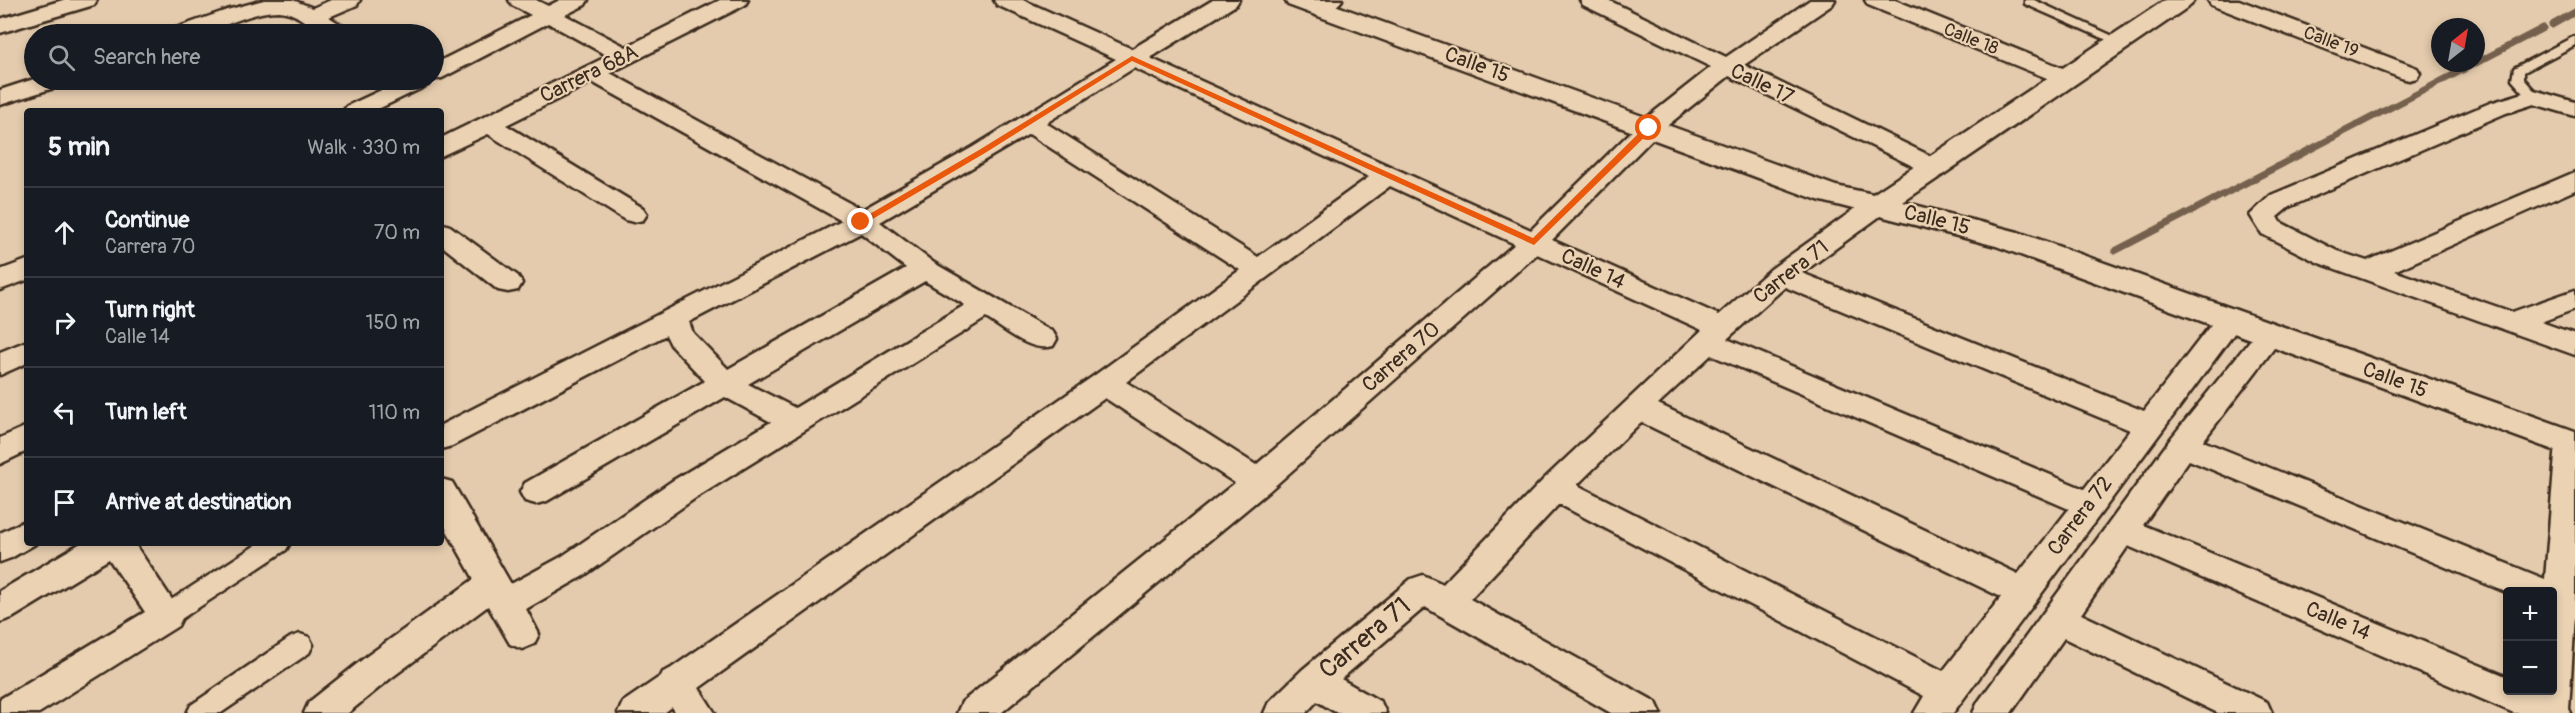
<!DOCTYPE html>
<meta charset="utf-8">
<style>
:root{--surface:#171b24;--page:#242831;--text:#f1f3f6;--muted:#9ea1a6;--line:#363941}
body{margin:0;font-family:Pangolin,sans-serif;background:var(--page);color:var(--text)}
.controls{position:absolute;right:18px;bottom:18px;display:grid;overflow:hidden;border-radius:6px;box-shadow:0 3px 9px #0003}
.controls button{width:54px;height:54px;display:grid;place-items:center;padding:0;border:0;border-bottom:2px solid var(--line);background:var(--surface);color:var(--text);font:30px sans-serif}
.compass{position:absolute;left:2431px;top:18px;width:54px;height:54px;border-radius:50%;background:var(--surface);box-shadow:0 3px 9px #0003;rotate:31deg}
.stop{position:absolute;width:18px;height:18px;margin:-14px;border:4px solid #ea580c;border-radius:50%;background:#fff}
.stop.end{background:#ea580c;border-color:#fff;box-shadow:0 2px 6px #0008}
.list{margin:0;padding:0;list-style:none}
h2{display:flex;justify-content:space-between;align-items:center;height:78px;margin:0;padding:0 24px;font-size:26px}
h2 small{font-size:20px;font-weight:400;color:var(--muted)}
.list li{display:grid;grid-template-columns:39px 1fr auto;gap:18px;align-items:center;box-sizing:border-box;height:90px;padding:0 24px;border-top:2px solid var(--line)}
.list b{display:block;font-size:22px;white-space:nowrap}
.list p{margin:0;font-size:20px;white-space:nowrap;color:var(--muted)}
.list em{font-size:20px;font-style:normal;color:var(--muted)}
.icon{flex:none;width:33px;height:33px;fill:none;stroke:currentColor;stroke-width:2;stroke-linecap:round;stroke-linejoin:round}
.map{position:relative;flex:none;width:2575px;height:713px;overflow:hidden}
.search{position:absolute;background:var(--surface);box-shadow:0 3px 9px #0003;left:24px;top:24px;width:420px;height:66px;display:flex;align-items:center;gap:15px;box-sizing:border-box;padding:0 21px;border-radius:33px;color:var(--muted);font-size:22px}
.panel{position:absolute;background:var(--surface);box-shadow:0 3px 9px #0003;left:24px;top:108px;width:420px;height:438px;border-radius:6px}
.map>svg:first-child{display:block}
.lines{fill:none;stroke-linecap:round;stroke-linejoin:round}
.stream{stroke:#74614e;stroke-width:7}
.service-casing{stroke:#3b2a1e;stroke-width:5}
.pedestrian-casing{stroke:#3b2a1e;stroke-width:5}
.minor-casing{stroke:#3b2a1e;stroke-width:5}
.tertiary-casing{stroke:#3b2a1e;stroke-width:5}
.service{fill:#ebd2b3;fill-rule:evenodd}
.pedestrian{fill:#ebd2b3;fill-rule:evenodd}
.minor{fill:#ebd2b3;fill-rule:evenodd}
.tertiary{fill:#ebd2b3;fill-rule:evenodd}
.route{fill:#ea580c}
.labels{text-anchor:middle;dominant-baseline:central;stroke-width:4.5;stroke-linejoin:round;paint-order:stroke}
.far-street-label{font-size:18px;fill:#3b2a1e;stroke:#ebd2b3}
.street-label{font-size:21px;fill:#3b2a1e;stroke:#ebd2b3}
.near-street-label{font-size:26px;fill:#3b2a1e;stroke:#ebd2b3}
</style>
<div class="map">
<svg width="2575" height="713" viewBox="0 0 2575 713">
<rect width="100%" height="100%" fill="#e4cbad"/>
<filter id="ink" filterUnits="userSpaceOnUse"><feTurbulence type="fractalNoise" baseFrequency=".0167" numOctaves="2"/><feDisplacementMap in="SourceGraphic" scale="12" xChannelSelector="R" yChannelSelector="G"/><feConvolveMatrix kernelMatrix="1 2 1 2 8 2 1 2 1" color-interpolation-filters="sRGB"/></filter>
<g filter="url(#ink)">
<g class="lines">
<g class="stream">
<polyline points="2552,25 2575,12"/>
<polyline points="2476,63 2543,28"/>
<polyline points="2115,251 2476,63"/>
</g>
<g class="service-casing">
<g id="service">
<polygon points="2025,0 2034,0 2126,42 2120,46 2116,44 2025,4"/>
<polygon points="2575,36 2575,45 2524,72 2524,79 2540,97 2538,100 2530,100 2512,80 2514,68"/>
</g>
</g>
<g class="pedestrian-casing">
<g id="pedestrian">
<polygon points="259,543 290,543 286,550 175,623 166,626 157,623 154,616 157,609"/>
<polygon points="300,634 309,637 313,645 309,653 221,713 187,713 191,705 291,637"/>
</g>
</g>
<g class="minor-casing">
<g id="minor">
<polygon points="63,0 97,0 94,5 0,33 0,19"/>
<path d="M264 0H293L313 8 331 0H360L357 5 329 17 348 29 351 34C343 34 330 37 323 33 308 26 296 11 278 11 239 12 213 39 170 34L173 29 227 10Z"/>
<path d="M509 0H536L548 6 560 0H588L585 5 565 15 626 47 720 0H748L745 5 610 73 862 210 973 147 1116 59 997 5 994 0H1023L1132 49 1213 0H1239L1236 5 1150 58 1531 230 1640 123 1711 67 1583 5 1580 0H1608L1726 57 1810 0H1835L1832 5 1744 65 1943 162 1946 167 1943 172 1934 175 1925 172 1729 76 1658 133 1552 240 1719 315 1771 269 1869 199 1878 197 1887 199 1891 205 1887 211 1802 273 2144 411 2220 313 2230 310 2240 313 2244 320 1953 713H1914L1924 696 1559 504 1470 599 1656 702 1661 713H1611L1425 607 1341 679 1381 702 1386 713H1337L1317 701 1306 713H1264L1269 702 1302 670 1411 579 1423 575 1443 584 1544 479 1702 330 1537 254 1269 491 1001 713H957L962 702 1235 483 1105 398 699 688 715 713H676L672 707 664 713H618L623 702 661 676 663 672 670 669 1095 375 1240 270 1029 134 880 222 934 263 1053 332 1057 339 1053 346C1030 353 1005 329 986 318L694 499 585 575 526 609 539 634 534 644 522 649 510 644 488 606 391 678 348 713H304L309 702 367 656 474 579 441 520V479L452 482 511 584 561 557 672 481 771 422 725 397 547 501 536 504 525 501 520 492 525 483 705 381 671 345 666 335 452 446 441 449V425L842 221 592 82 506 125 643 208 647 214 643 220 634 222 625 220 488 134 441 156V138L608 56 548 23 442 78 432 80 434 64 531 15 512 5ZM1134 68 1369 177 1258 257 1046 123ZM1390 186 1515 244 1256 465 1126 382ZM861 233 906 268 728 369 693 333 689 322ZM925 281 965 305 795 408 748 384ZM1785 287 2130 430 2084 489 1727 339ZM1711 355 2069 509 2018 574 1658 404ZM1641 422 2001 597 1943 671 1577 485Z"/>
<path d="M1314 0H1342C1335 10 1321 14 1309 12L1306 7Z"/>
<polygon points="1865,0 1895,0 2075,73 2079,78 2075,83 2067,85 2059,83 1868,5"/>
<polygon points="2208,0 2239,0 2417,68 2420,73 2417,78 2409,80 2401,78 2211,5"/>
<polygon points="34,79 67,80 63,85 0,105 0,90"/>
<polygon points="403,80 432,80 428,85 374,111 343,111 347,106"/>
<polygon points="2534,90 2575,102 2575,116 2534,104 2506,113 2289,207 2277,217 2280,222 2337,251 2367,261 2575,172 2575,190 2394,271 2512,312 2575,290 2575,309 2541,322 2575,334 2575,355 2319,263 2262,234 2250,215 2271,195 2490,103"/>
<polygon points="441,223 450,226 518,276 522,283 518,290 508,292 498,290 441,245"/>
<polygon points="27,260 27,280 0,290 0,270"/>
<path d="M2270 325 2280 328 2284 335 2203 441 2545 579 2556 443 2560 435 2571 432 2575 433V615L2569 709 2571 713H2514L2128 546 2081 614 2267 702 2272 713H2218L2064 638 2011 713H1973L1978 702 2172 437 2260 328ZM2189 460 2508 593 2552 592V690H2508V677L2143 525Z"/>
<polygon points="27,341 27,363 0,375 0,352"/>
<polygon points="27,426 27,451 0,464 0,438"/>
<polygon points="27,520 27,543 37,543 11,558 0,562 0,533"/>
<polygon points="81,543 134,543 183,616 178,626 39,713 0,713 0,699 145,612 109,559 12,618 0,622 0,591"/>
</g>
</g>
<g class="tertiary-casing">
<polygon id="tertiary" points="1285,0 1321,0 1836,186 1873,194 2165,0 2194,0 2191,5 1903,202 2018,232 2575,431 2575,458 1996,246 1818,200 1288,5"/>
</g>
<use href="#service" class="service"/>
<use href="#pedestrian" class="pedestrian"/>
<use href="#minor" class="minor"/>
<use href="#tertiary" class="tertiary"/>
</g>
</g>
<polygon class="route" points="1132,56 1533,238 1646,126 1654,128 1534,245 1132,61 985,153 864,224 856,222 979,150"/>
<g class="labels">
<g class="far-street-label">
<text transform="translate(1971 39) rotate(22)">Calle 18</text>
<text transform="translate(2331 42) rotate(21)">Calle 19</text>
</g>
<g class="street-label">
<text transform="translate(1477 65) rotate(20)">Calle 15</text>
<text transform="translate(589 74) rotate(-26)">Carrera 68A</text>
<text transform="translate(1762 84) rotate(26)">Calle 17</text>
<text transform="translate(1937 220) rotate(14)">Calle 15</text>
<text transform="translate(1593 269) rotate(25)">Calle 14</text>
<text transform="translate(1791 272) rotate(-38)">Carrera 71</text>
<text transform="translate(1401 357) rotate(-41)">Carrera 70</text>
<text transform="translate(2395 380) rotate(20)">Calle 15</text>
<text transform="translate(2080 516) rotate(-53)">Carrera 72</text>
<text transform="translate(2338 621) rotate(23)">Calle 14</text>
</g>
<g class="near-street-label">
<text transform="translate(1365 638) rotate(-40)">Carrera 71</text>
</g>
</g>
</svg>
<div class="controls">
<button>+</button>
<button>−</button>
</div>
<svg class="compass" viewBox="-18 -18 36 36"><path d="M0-13l5 13h-10z" fill="#e53935"/><path d="M0 13l5-13h-10z" fill="#9ea1a6"/></svg>
<div class="stop" style="left:1649px;top:128px"></div>
<div class="stop end" style="left:861px;top:222px"></div>
<div class="search"><svg class="icon" aria-label="search" viewBox="0 0 24 24"><circle cx="10" cy="10" r="6"/><path d="M15 15l6 6"/></svg>Search here</div>
<section class="panel">
<h2>5 min<small>Walk · 330 m</small></h2>
<ul class="list">
<li><svg class="icon" aria-label="ahead" viewBox="0 0 24 24"><path d="M12 20V5M6 11l6-6 6 6"/></svg><div><b>Continue</b><p>Carrera 70</p></div><em>70 m</em></li>
<li><svg class="icon" aria-label="right" viewBox="0 0 24 24"><path d="M7 20v-9h11M14 6l5 5-5 5"/></svg><div><b>Turn right</b><p>Calle 14</p></div><em>150 m</em></li>
<li><svg class="icon" aria-label="left" viewBox="0 0 24 24"><path d="M17 20v-9H6M10 6l-5 5 5 5"/></svg><div><b>Turn left</b></div><em>110 m</em></li>
<li><svg class="icon" aria-label="arrive" viewBox="0 0 24 24"><path d="M6 21V4h12l-3 4 3 4H6"/></svg><div><b>Arrive at destination</b></div></li>
</ul>
</section>
</div>
